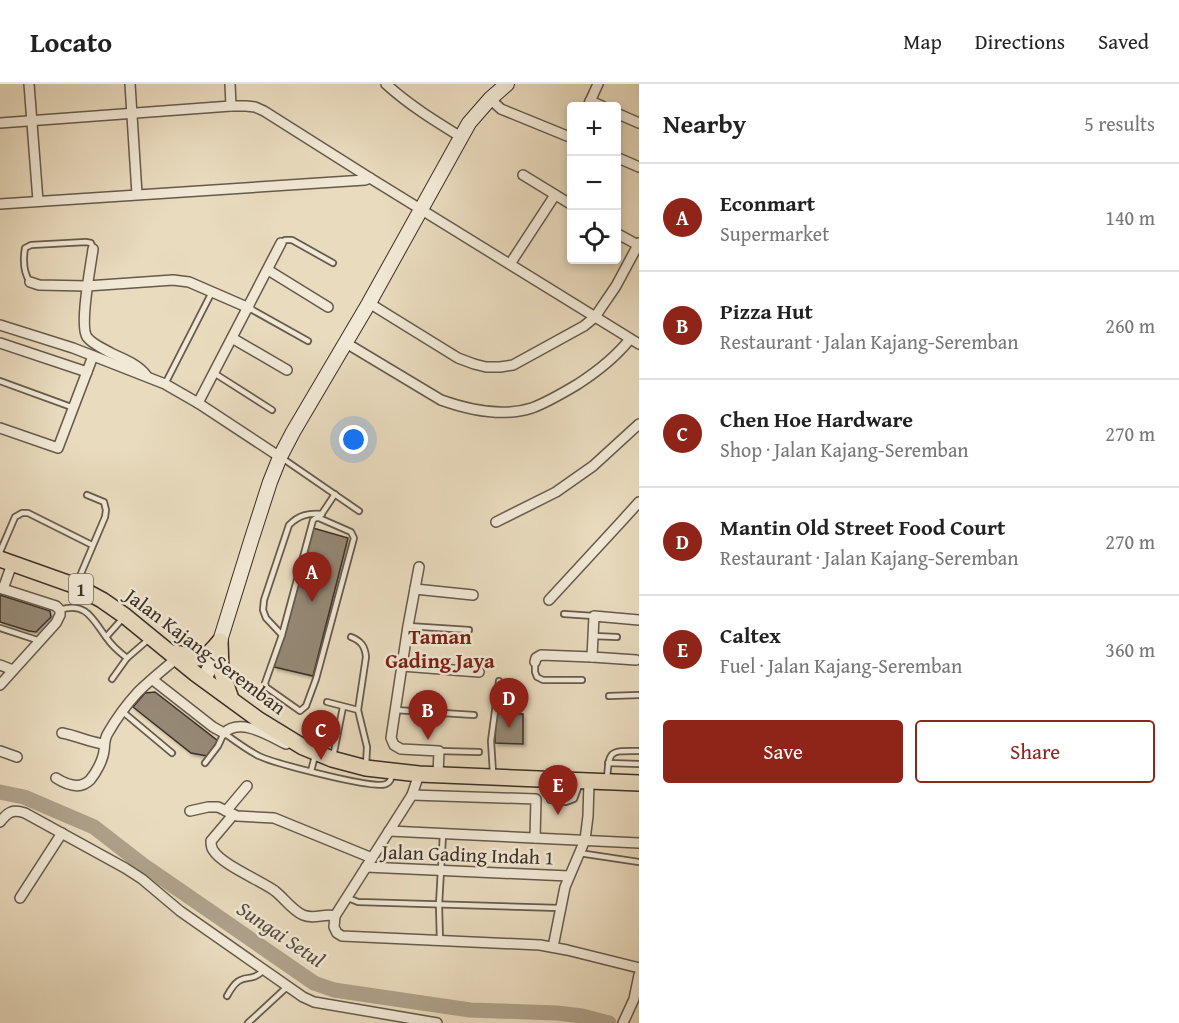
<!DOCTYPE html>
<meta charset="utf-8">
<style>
:root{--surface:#fff;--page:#f2f2f2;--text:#222;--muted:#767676;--line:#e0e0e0;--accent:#8f2418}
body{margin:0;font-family:"Gentium Book Plus",serif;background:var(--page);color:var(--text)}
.controls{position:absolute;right:18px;top:18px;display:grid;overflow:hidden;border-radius:6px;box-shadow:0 3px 9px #0003}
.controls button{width:54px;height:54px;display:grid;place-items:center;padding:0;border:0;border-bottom:2px solid var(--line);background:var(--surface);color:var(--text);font:30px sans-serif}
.you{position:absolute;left:354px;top:356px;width:21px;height:21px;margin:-15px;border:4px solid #fff;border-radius:50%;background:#1a73e8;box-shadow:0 0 0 9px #1a73e833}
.badge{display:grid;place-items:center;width:39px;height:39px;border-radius:50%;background:var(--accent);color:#fff;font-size:20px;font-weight:700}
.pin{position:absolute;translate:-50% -50px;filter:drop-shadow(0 2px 3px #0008)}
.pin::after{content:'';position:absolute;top:32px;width:21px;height:18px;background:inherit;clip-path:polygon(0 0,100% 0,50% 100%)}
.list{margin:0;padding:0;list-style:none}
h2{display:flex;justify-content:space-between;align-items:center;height:78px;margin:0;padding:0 24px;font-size:26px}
h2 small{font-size:20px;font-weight:400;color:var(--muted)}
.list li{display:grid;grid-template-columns:39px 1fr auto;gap:18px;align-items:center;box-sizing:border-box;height:108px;padding:0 24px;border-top:2px solid var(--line)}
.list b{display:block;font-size:22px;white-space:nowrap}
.list p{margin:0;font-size:20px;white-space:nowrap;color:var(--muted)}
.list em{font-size:20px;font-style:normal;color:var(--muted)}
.actions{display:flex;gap:12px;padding:18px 24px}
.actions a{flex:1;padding:14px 0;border:2px solid var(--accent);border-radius:6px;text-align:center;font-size:21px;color:var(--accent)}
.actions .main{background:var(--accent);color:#fff}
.icon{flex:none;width:33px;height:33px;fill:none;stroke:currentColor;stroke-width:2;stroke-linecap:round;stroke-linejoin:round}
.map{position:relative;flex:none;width:639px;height:939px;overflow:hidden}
header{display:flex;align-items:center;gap:36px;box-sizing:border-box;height:84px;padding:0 30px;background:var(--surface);border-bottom:2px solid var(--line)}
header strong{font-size:28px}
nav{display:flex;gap:33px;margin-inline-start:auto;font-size:21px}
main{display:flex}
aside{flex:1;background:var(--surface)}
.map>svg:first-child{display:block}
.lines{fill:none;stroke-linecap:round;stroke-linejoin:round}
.river{stroke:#aea18a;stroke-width:15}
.building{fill:#958875;stroke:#3b2f26;stroke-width:1.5;filter:url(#shadow)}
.service-casing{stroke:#665a4c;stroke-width:8}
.minor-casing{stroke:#665a4c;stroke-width:12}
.secondary-casing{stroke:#3b2f26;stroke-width:16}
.primary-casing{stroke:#3b2f26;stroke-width:18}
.service{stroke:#f1e8d5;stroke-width:4.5}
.minor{stroke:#f1e8d5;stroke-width:9}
.secondary{stroke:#f1e8d5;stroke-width:14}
.primary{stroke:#e9dbbe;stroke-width:15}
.labels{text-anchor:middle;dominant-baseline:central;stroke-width:5;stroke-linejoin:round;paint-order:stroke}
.shield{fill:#f1e8d5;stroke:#72665a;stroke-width:1.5}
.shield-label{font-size:18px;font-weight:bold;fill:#3b2f26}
.street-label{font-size:20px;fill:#3b2f26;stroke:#f1e8d5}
.neighbourhood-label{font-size:21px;font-weight:bold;fill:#7a1f14;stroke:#f1e8d5}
.water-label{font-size:21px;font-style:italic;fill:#584c3f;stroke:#f1e8d5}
</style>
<header>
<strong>Locato</strong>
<nav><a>Map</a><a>Directions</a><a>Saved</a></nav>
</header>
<main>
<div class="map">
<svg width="639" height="939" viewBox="0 0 639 939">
<defs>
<filter id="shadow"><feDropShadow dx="2.5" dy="2.5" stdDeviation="1.5" flood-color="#0004"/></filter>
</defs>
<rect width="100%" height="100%" fill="#e9dbbe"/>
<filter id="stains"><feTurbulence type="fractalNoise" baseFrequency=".00333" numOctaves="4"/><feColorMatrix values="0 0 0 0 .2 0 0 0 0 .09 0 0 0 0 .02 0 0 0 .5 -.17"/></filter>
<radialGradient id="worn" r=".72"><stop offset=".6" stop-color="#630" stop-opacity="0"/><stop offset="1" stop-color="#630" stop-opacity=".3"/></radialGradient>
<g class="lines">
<polyline class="river" points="0,708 24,713 94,743 143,781 314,899 334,906 470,926 557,929 582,932 609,939"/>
</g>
<g class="building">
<polygon points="313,444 348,454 313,592 274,583"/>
<polygon points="0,511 50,527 51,533 36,548 29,547 0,538"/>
<polygon points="155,608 218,657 207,672 191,669 133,623 145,609"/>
<polygon points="496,629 523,630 523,660 495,659"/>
</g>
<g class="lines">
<g class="service-casing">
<g id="service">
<polyline points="281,159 285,156 292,156 333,179"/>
<path d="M30 198C23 188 23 176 25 164L31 161 86 158 91 159 93 165"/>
<polyline points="249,224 308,257"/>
<polyline points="214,289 272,326"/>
<polyline points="0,297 74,324"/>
<polyline points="165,300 212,208"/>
<polyline points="282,374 359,427"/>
<polyline points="321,431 335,410"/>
<polygon points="316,434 319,434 351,448 354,454 316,595 306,622 300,627 266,603 265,599 282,551 313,436"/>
<polyline points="0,468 15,433 22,429 28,429 92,461"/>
<polyline points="77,499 105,433 106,426 104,418 87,411"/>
<path d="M60 526C86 517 93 536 106 553 112 562 119 568 127 574"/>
<polyline points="564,530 594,532"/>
<polyline points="408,542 469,546"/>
<polyline points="0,544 40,557"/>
<path d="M282 551 266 534 263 526 264 516 289 441C299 431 308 429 322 430"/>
<polyline points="593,552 617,553"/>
<polyline points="106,553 124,533"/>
<path d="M351 553C361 557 365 562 366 573L358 626 367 663 366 681"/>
<polyline points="535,578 535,588 537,593 543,596 582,596"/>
<polyline points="112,595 127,574 149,555"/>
<polyline points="609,612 639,611"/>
<polyline points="327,618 358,626"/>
<polyline points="395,626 474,631"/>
<polyline points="123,628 172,669"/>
<polyline points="439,667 479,668"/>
<polyline points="333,673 343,623"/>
<path d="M205 679 218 662 224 649C235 657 247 666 259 672 274 679 375 706 386 700 391 698 392 693 392 688"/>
<polyline points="608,679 639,680"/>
<polyline points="311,687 315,672"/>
<polyline points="493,689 491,657 499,597"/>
<path d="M607 695C609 665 610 667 639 667"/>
<polyline points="543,698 550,716 566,718 574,715 580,699"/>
<polyline points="579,769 639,778"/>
<polyline points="348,814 358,818 560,824"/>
<polyline points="440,857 439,821 443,750"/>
<path d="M227 912C242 884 248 902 264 886"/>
<polyline points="248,939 288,902"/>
</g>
</g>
<g class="minor-casing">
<g id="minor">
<polyline points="29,0 38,117"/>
<polyline points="130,0 137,110"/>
<polyline points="230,0 231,22"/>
<path d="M386 0C409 21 435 37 461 53"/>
<polyline points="490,15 501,25 572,54"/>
<polyline points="590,17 602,22"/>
<polyline points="588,22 598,0"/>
<polyline points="616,29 639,39"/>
<polyline points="0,39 231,22 246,22 255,23 264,27 370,94 639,260"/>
<polyline points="616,73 639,83"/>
<polyline points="523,91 572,121"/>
<polyline points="0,120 365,96 370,94"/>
<polyline points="616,149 638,161"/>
<path d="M93 165C91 181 79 241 87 253 92 260 104 265 111 269 123 275 138 280 146 291"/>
<polyline points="510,180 555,111"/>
<polyline points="268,186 328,223"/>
<polyline points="30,198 39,201 87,202 173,196 189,198 249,224"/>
<polyline points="369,219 458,274 474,280 486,283 500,283 513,281 584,242 595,233 601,224 616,202 639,159"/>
<polyline points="0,241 73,264 165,300 198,319 280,373"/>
<polyline points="232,254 287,286"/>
<polyline points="0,259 87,288"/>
<path d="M346 259 441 316C469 326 504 333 532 324 548 318 563 309 578 300 598 287 615 274 630 255"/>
<polyline points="198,319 281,159"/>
<polyline points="0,344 58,364 93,272"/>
<polyline points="496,438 556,408 593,382 639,340"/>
<polyline points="419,483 408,542 391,654 394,661 401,665 439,667 438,691"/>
<polyline points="0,504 56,522 60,526 60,531 56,539 0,601"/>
<polyline points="3,505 12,480"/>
<polyline points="415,505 473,511"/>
<polyline points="549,516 620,439 639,418"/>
<polyline points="636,576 592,573 594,532 639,536"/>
<polyline points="535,578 536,574 541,571 592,573"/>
<polyline points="0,581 13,586"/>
<polyline points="402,582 479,588"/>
<path d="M153 596 213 643 224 649C241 633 269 652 286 660"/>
<path d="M62 649C78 652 89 658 104 660"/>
<polyline points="0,667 17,673"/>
<polyline points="419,690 412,711 335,832 334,843 337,849 342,852 540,861 567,866 639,884"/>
<path d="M56 694C67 701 80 706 90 696 96 689 103 676 104 667 105 660 104 655 108 649 116 635 127 620 138 608 150 596 164 585 177 574"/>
<polyline points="412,711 536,715 535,754"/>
<polyline points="190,727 208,723 218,723 237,732 274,734 372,774"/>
<polyline points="226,727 247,702"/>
<path d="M233 731 211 757C211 761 211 763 213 766 222 781 260 796 275 807 284 814 292 826 303 831 314 836 324 829 335 832"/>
<path d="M0 738C8 728 12 725 25 729L125 784 142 795 180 827 303 913 314 918 437 939"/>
<polyline points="389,747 639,759"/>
<polyline points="366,783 569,792"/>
<polyline points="20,814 62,749"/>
<polyline points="553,863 565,803 585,756 588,732 589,698"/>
<polyline points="623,939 634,915 639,891"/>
</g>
</g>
<g class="secondary-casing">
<polyline id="secondary" points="204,595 215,573 251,457 270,398 280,373 293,348 369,219 469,39 490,15 507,0"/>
</g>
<g class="primary-casing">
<g id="primary">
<polyline points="0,475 76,502 102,516 125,532 196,590 259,636 303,663 332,675 366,684 419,690 639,699"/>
<polyline points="220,557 221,586 231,615"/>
<path d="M174 569C201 573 199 582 220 557"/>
</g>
</g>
<use href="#service" class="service"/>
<use href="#minor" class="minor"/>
<use href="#secondary" class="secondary"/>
<use href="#primary" class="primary"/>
</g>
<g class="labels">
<rect class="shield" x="69" y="490" width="24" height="30" rx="4.5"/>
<g class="shield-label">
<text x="81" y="505">1</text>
</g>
<g class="street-label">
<text transform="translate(206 567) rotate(37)">Jalan Kajang-Seremban</text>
<text transform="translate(468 770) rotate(2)">Jalan Gading Indah 1</text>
</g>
<g class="neighbourhood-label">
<text x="440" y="552">Taman<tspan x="440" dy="24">Gading Jaya</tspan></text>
</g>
<g class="water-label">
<text transform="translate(281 850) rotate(34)">Sungai Setul</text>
</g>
</g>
<rect width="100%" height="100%" filter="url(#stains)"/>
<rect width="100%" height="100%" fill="url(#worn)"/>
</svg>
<div class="controls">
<button>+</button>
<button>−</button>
<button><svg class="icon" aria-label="locate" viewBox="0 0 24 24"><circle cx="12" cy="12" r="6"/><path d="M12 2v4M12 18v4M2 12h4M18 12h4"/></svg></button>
</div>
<div class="you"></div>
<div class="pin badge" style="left:312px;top:518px">A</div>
<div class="pin badge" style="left:428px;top:656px">B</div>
<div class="pin badge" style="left:321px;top:676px">C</div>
<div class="pin badge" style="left:509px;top:644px">D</div>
<div class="pin badge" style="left:558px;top:731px">E</div>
</div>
<aside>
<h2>Nearby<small>5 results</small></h2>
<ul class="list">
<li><span class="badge">A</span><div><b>Econmart</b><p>Supermarket</p></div><em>140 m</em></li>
<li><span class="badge">B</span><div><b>Pizza Hut</b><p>Restaurant · Jalan Kajang-Seremban</p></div><em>260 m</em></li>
<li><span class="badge">C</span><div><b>Chen Hoe Hardware</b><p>Shop · Jalan Kajang-Seremban</p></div><em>270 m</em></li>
<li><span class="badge">D</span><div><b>Mantin Old Street Food Court</b><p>Restaurant · Jalan Kajang-Seremban</p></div><em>270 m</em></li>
<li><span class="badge">E</span><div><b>Caltex</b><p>Fuel · Jalan Kajang-Seremban</p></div><em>360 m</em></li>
</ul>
<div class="actions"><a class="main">Save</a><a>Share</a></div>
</aside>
</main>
